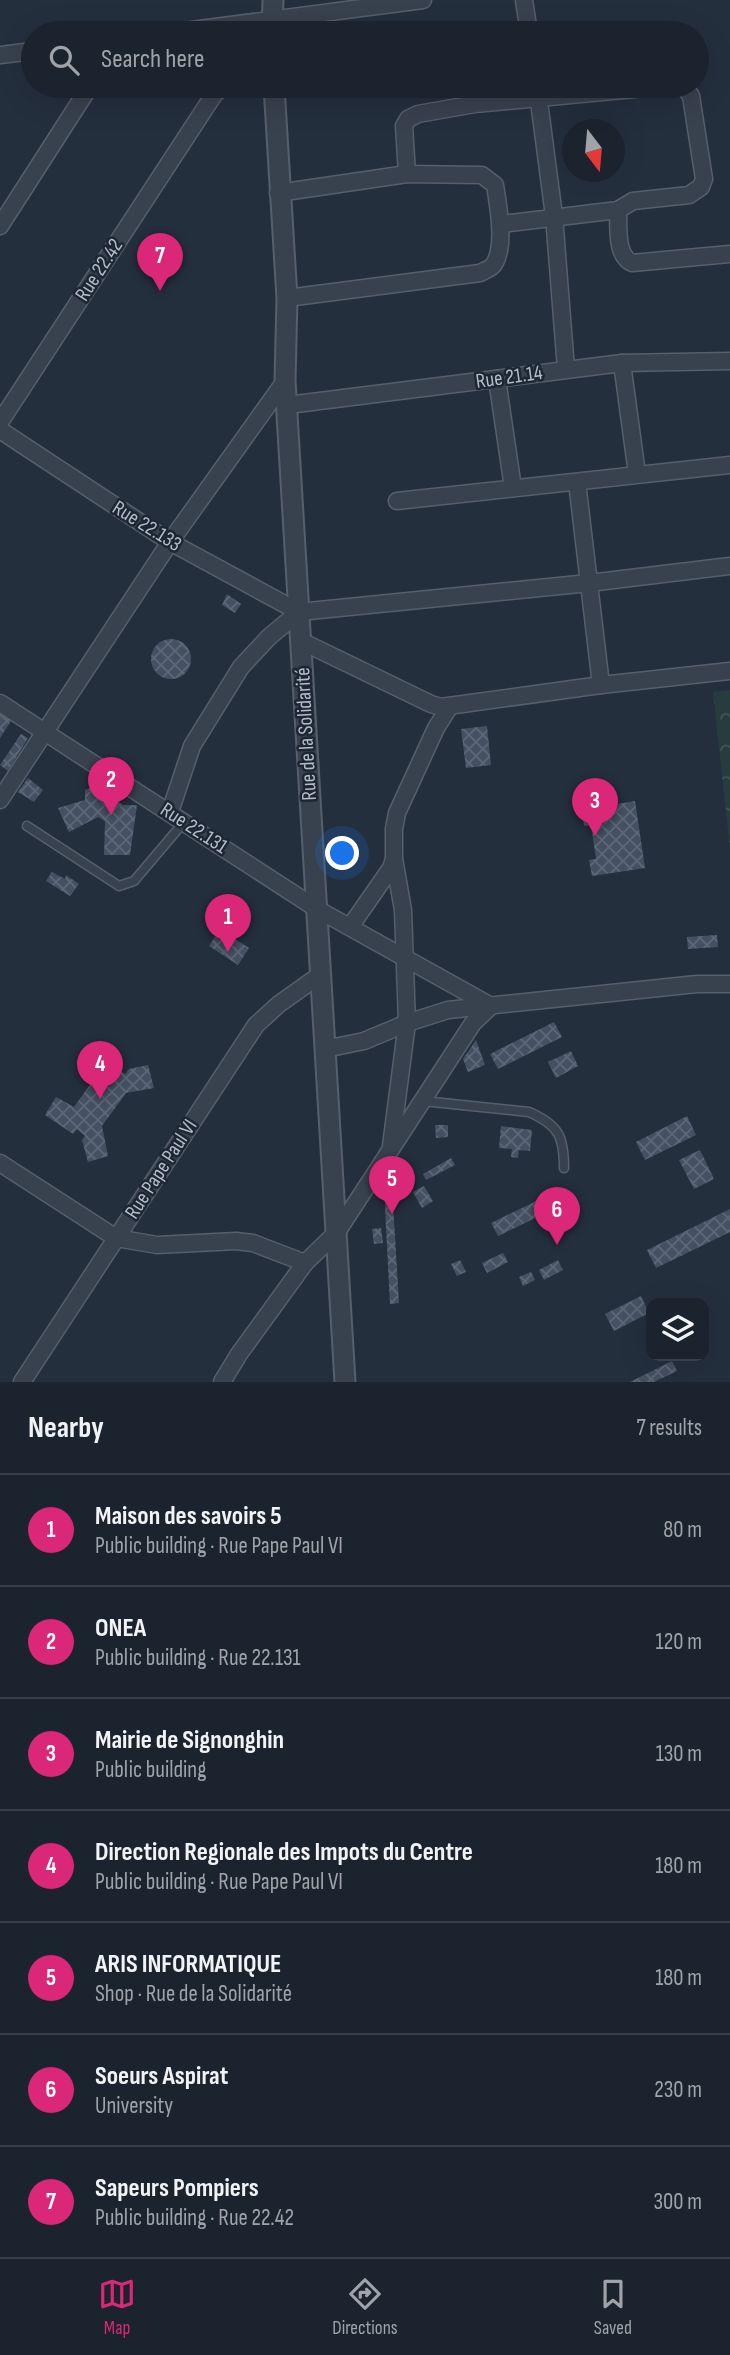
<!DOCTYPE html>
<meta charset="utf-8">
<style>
:root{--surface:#1b232e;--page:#242b36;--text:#f1f3f6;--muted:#a0a4aa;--line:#39404a;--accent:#db2777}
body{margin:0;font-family:"Sofia Sans Condensed",sans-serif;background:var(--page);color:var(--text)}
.controls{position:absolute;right:21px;bottom:21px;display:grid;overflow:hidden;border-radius:14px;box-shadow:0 7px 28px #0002}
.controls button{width:63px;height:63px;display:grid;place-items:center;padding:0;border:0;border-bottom:2px solid var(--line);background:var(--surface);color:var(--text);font:35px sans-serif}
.compass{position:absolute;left:562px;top:119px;width:63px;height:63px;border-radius:50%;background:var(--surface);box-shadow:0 7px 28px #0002;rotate:164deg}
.you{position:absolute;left:343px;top:854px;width:24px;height:24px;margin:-18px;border:5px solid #fff;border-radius:50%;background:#1a73e8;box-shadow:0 0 0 10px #1a73e833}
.badge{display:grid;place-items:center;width:46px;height:46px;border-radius:50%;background:var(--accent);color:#fff;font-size:23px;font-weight:700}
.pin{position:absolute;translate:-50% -58px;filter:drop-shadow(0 2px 4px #0008)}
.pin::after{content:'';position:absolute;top:37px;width:24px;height:21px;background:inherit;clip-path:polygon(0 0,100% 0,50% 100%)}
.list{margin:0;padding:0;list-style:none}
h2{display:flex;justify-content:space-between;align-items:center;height:91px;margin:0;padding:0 28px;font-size:30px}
h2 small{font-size:23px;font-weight:400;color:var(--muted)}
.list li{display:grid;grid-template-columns:46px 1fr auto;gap:21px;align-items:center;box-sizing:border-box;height:112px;padding:0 28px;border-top:2px solid var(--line)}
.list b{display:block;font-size:26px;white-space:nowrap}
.list p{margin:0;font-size:23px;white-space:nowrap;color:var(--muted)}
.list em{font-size:23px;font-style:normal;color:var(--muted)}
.icon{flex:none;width:38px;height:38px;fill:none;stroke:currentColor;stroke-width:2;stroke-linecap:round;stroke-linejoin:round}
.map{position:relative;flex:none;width:730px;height:1382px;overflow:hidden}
.search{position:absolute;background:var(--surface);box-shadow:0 7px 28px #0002;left:21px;right:21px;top:21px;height:77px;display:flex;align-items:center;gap:18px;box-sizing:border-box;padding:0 24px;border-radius:38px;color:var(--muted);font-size:26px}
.sheet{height:875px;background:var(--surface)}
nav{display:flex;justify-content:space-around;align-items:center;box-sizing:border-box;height:98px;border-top:2px solid var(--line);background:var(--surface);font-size:19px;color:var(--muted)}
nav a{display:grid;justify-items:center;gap:4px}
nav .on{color:var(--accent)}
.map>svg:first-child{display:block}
.park{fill:url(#park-crowns)}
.building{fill:url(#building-cross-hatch)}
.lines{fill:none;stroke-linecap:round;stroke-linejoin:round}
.service-casing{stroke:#565f6c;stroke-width:11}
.minor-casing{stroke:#565f6c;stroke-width:19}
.tertiary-casing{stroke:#565f6c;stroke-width:23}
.service{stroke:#38414e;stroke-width:8}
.minor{stroke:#38414e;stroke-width:16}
.tertiary{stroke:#38414e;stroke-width:19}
.labels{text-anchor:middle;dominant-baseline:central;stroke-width:5;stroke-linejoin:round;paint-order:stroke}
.street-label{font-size:21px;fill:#b4bcc9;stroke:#1d2633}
</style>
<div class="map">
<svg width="730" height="1382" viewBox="0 0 730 1382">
<defs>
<pattern id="park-crowns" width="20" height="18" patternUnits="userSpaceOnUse" patternTransform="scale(1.75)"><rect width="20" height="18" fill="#263c3f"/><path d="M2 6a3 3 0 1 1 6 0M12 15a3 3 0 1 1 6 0" fill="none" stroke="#435659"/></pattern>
<pattern id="building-cross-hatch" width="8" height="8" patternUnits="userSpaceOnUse" patternTransform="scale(1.75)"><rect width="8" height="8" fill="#455162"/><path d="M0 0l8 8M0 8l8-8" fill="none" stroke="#5d6877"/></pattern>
</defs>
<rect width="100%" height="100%" fill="#242f3e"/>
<polygon class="park" points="730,690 730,848 713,692"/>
<g class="building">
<polygon points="227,594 241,604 235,613 222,605"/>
<circle cx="171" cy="659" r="20"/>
<polygon points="0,707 19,720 16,724 11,721 0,738"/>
<polygon points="487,726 491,765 466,768 461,729"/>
<polygon points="21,734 28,738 8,771 0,765"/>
<polygon points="28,778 43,790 34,802 18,792"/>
<polygon points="105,783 111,796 123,805 137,805 130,855 104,855 105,821 98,817 69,832 58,808 85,800 85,790"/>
<polygon points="635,801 645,868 592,876 589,860 596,859 591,825 584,826 582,810"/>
<polygon points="52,872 65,879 66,875 79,884 70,896 46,881"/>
<polygon points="220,929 249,948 238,965 209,946"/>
<polygon points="717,935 718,947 688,949 687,937"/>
<polygon points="554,1022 562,1037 498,1069 490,1054"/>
<polygon points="476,1040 485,1065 468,1072 463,1059"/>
<polygon points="93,1046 120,1063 116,1068 125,1074 129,1069 148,1065 154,1088 126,1093 102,1126 108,1156 88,1162 82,1140 85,1136 77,1129 73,1134 45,1115 56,1097 74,1107 97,1075 76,1062"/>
<polygon points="571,1051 578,1066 556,1078 548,1062"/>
<polygon points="687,1116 696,1135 645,1160 636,1142"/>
<polygon points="435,1125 448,1125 448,1137 436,1138"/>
<polygon points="501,1126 532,1130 530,1151 519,1150 518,1158 511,1157 512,1149 499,1148"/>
<polygon points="700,1150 714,1179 694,1189 679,1160"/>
<polygon points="451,1158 455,1165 426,1180 423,1174"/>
<polygon points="424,1186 433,1201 422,1208 413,1192"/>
<polygon points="392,1188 399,1303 390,1304 384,1189"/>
<polygon points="563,1188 570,1201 498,1236 491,1223"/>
<polygon points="730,1209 730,1232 656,1268 647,1250"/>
<polygon points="381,1228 383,1243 374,1244 372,1229"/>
<polygon points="503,1253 508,1262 487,1273 482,1263"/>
<polygon points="460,1260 466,1272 457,1276 451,1264"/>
<polygon points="558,1260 563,1270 544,1280 539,1270"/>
<polygon points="531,1272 535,1280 523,1286 519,1277"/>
<polygon points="641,1296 649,1313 614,1331 605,1314"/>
<polygon points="672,1361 677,1371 654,1382 630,1382"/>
</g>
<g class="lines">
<g class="service-casing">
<g id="service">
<polyline points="27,826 119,886 134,881 184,822"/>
<path d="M423 1101 529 1112C559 1125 564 1137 564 1168"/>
</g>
</g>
<g class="minor-casing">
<g id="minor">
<polyline points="524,0 529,33"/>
<polyline points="169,33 423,0"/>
<polyline points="0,55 33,51"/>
<polyline points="537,86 554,216 566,369"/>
<polyline points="407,174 404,126 408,119 418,114 475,104 666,86"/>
<path d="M278 193 407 174 482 175 495 185C498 205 506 246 494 264 491 269 485 270 480 273L287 298"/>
<path d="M618 210C619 226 615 255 632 263L730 254"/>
<polyline points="502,224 618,210 633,201 689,195 701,187 704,179 691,96 685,88 677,86"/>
<polyline points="0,226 90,86"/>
<polyline points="622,363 637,474"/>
<polyline points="497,379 513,488"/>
<polyline points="288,405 622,363 730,361"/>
<polyline points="0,422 215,93 225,86"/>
<polyline points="0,430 170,542 299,612"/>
<polyline points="577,482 601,685"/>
<polyline points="397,501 730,465"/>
<polyline points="301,641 431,704 441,707 601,685 730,671"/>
<polyline points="0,703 317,909 491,1006"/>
<polyline points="0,800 170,542 285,381"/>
<polyline points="170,812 192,746 241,667 269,637 299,612 589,583 730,566"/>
<polyline points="350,927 391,868 394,859 394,829 397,813 436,728 450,706"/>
<polyline points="325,1049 364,1041 407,1023 448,1010 697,984 730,984"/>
<polyline points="391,1146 407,1023 403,910 394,859"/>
<polyline points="0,1163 116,1238 157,1245 236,1241 253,1243 305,1263"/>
<polyline points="22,1382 256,1025 279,1004 320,975"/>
<polyline points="222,1382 239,1354 305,1263 337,1232 473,1023 491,1006"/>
</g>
</g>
<g class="tertiary-casing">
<g id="tertiary">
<polyline points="272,33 273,0"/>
<polyline points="274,86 287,298 285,381 345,1382"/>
</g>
</g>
<use href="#service" class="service"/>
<use href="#minor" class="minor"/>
<use href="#tertiary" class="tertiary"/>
</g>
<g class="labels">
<g class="street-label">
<text transform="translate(99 270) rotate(-57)">Rue 22.42</text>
<text transform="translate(509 377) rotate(-8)">Rue 21.14</text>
<text transform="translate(147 526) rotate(32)">Rue 22.133</text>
<text transform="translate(306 734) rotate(-93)">Rue de la Solidarité</text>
<text transform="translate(194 828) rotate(33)">Rue 22.131</text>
<text transform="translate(161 1169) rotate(-57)">Rue Pape Paul VI</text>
</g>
</g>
</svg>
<div class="controls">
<button><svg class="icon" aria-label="layers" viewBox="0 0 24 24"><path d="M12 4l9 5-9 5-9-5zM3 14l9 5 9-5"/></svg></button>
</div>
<svg class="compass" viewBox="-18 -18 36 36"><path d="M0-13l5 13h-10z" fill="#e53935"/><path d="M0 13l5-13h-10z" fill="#a0a4aa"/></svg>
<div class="you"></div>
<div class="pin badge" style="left:228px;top:952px">1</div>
<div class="pin badge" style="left:111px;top:815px">2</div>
<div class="pin badge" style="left:595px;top:836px">3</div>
<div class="pin badge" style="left:100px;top:1099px">4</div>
<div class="pin badge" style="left:392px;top:1214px">5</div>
<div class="pin badge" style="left:557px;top:1245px">6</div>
<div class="pin badge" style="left:160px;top:291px">7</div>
<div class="search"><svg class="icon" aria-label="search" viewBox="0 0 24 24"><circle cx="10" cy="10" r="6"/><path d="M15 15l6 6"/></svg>Search here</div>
</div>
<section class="sheet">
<h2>Nearby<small>7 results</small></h2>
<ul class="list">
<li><span class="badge">1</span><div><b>Maison des savoirs 5</b><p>Public building · Rue Pape Paul VI</p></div><em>80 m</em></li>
<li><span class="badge">2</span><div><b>ONEA</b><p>Public building · Rue 22.131</p></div><em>120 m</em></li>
<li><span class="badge">3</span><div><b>Mairie de Signonghin</b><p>Public building</p></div><em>130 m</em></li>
<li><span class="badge">4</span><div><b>Direction Regionale des Impots du Centre</b><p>Public building · Rue Pape Paul VI</p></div><em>180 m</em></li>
<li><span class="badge">5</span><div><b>ARIS INFORMATIQUE</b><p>Shop · Rue de la Solidarité</p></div><em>180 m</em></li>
<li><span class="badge">6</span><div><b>Soeurs Aspirat</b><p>University</p></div><em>230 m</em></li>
<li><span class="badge">7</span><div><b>Sapeurs Pompiers</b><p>Public building · Rue 22.42</p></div><em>300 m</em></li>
</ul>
</section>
<nav>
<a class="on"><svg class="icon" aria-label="map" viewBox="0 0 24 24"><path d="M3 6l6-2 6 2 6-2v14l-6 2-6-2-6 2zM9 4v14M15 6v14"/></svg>Map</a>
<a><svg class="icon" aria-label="directions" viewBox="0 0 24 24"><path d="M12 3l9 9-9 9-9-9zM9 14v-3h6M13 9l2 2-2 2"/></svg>Directions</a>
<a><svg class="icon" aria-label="saved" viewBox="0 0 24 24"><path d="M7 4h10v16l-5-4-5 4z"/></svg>Saved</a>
</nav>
